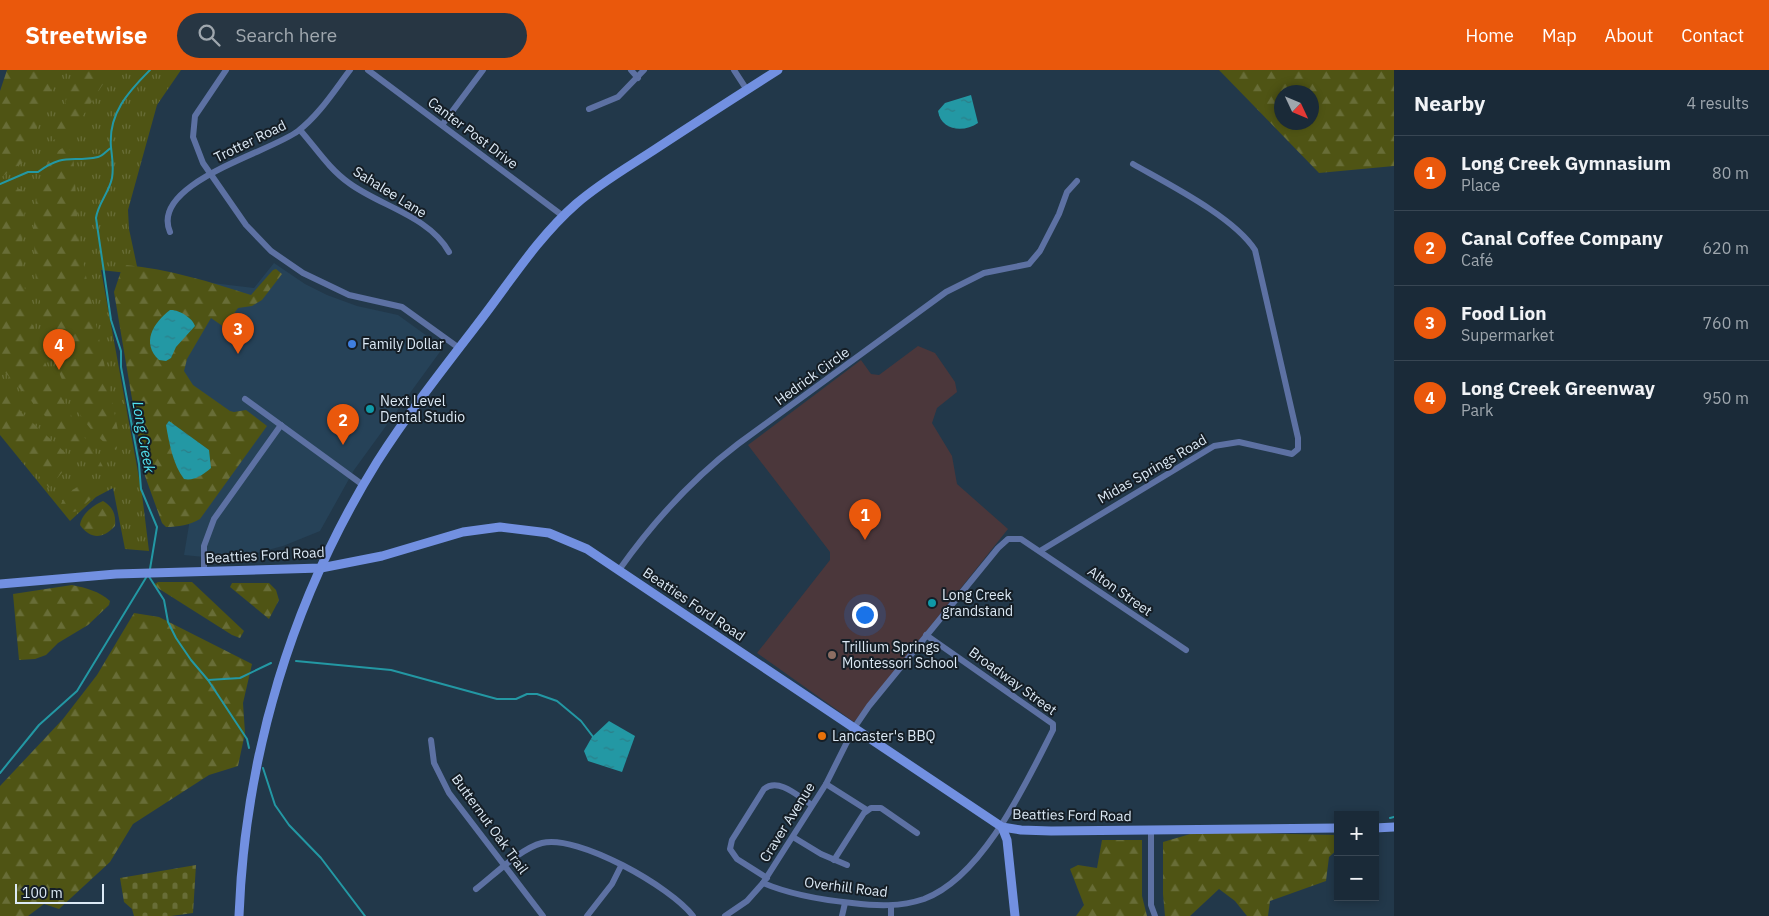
<!DOCTYPE html>
<meta charset="utf-8">
<style>
:root{--surface:#1a2a38;--page:#273643;--text:#f1f3f6;--muted:#9fa7ae;--line:#384653;--accent:#ea580c}
body{margin:0;font-family:"IBM Plex Sans",sans-serif;background:var(--page);color:var(--text)}
.controls{position:absolute;right:15px;bottom:15px;display:grid;overflow:hidden;border-radius:0px;box-shadow:0 2px 8px #0003}
.controls button{width:45px;height:45px;display:grid;place-items:center;padding:0;border:0;border-bottom:1px solid var(--line);background:var(--surface);color:var(--text);font:25px sans-serif}
.compass{position:absolute;left:1274px;top:15px;width:45px;height:45px;border-radius:50%;background:var(--surface);box-shadow:0 2px 8px #0003;rotate:134deg}
.scale{position:absolute;left:15px;bottom:12px;width:89px;box-sizing:border-box;padding-left:5px;border:2px solid #dce9f5;border-top:0;font-size:14px;line-height:18px;white-space:nowrap;color:#dce9f5;-webkit-text-stroke:4px #151e26;paint-order:stroke}
.you{position:absolute;left:864px;top:544px;width:18px;height:18px;margin:-12px;border:4px solid #fff;border-radius:50%;background:#1a73e8;box-shadow:0 0 0 8px #1a73e833}
.badge{display:grid;place-items:center;width:32px;height:32px;border-radius:50%;background:var(--accent);color:#fff;font-size:16px;font-weight:700}
.pin{position:absolute;translate:-50% -41px;filter:drop-shadow(0 1px 2px #0008)}
.pin::after{content:'';position:absolute;top:26px;width:18px;height:15px;background:inherit;clip-path:polygon(0 0,100% 0,50% 100%)}
.list{margin:0;padding:0;list-style:none}
h2{display:flex;justify-content:space-between;align-items:center;height:65px;margin:0;padding:0 20px;font-size:21px}
h2 small{font-size:16px;font-weight:400;color:var(--muted)}
.list li{display:grid;grid-template-columns:32px 1fr auto;gap:15px;align-items:center;box-sizing:border-box;height:75px;padding:0 20px;border-top:1px solid var(--line)}
.list b{display:block;font-size:19px;white-space:nowrap}
.list p{margin:0;font-size:16px;white-space:nowrap;color:var(--muted)}
.list em{font-size:16px;font-style:normal;color:var(--muted)}
.icon{flex:none;width:28px;height:28px;fill:none;stroke:currentColor;stroke-width:2;stroke-linecap:round;stroke-linejoin:round}
.map{position:relative;flex:none;width:1394px;height:846px;overflow:hidden}
header{display:flex;align-items:center;gap:30px;box-sizing:border-box;height:70px;padding:0 25px;background:var(--accent);color:#fff}
header strong{font-size:24px}
nav{display:flex;gap:28px;margin-inline-start:auto;font-size:18px}
.search{width:350px;height:45px;background:var(--page);display:flex;align-items:center;gap:12px;box-sizing:border-box;padding:0 18px;border-radius:28px;color:var(--muted);font-size:19px}
main{display:flex}
aside{flex:1;background:var(--surface)}
.map>svg:first-child{display:block}
.built{fill:#264258}
.education{fill:#4b373b}
.grass{fill:url(#grass-tufts)}
.forest{fill:url(#forest-firs);fill-rule:evenodd}
.cemetery{fill:url(#cemetery-stones)}
.water{fill:url(#water-ripples)}
.lines{fill:none;stroke-linecap:round;stroke-linejoin:round}
.stream{stroke:#2398a4;stroke-width:2}
.minor{stroke:#5d71a3;stroke-width:6}
.secondary{stroke:#7290e1;stroke-width:9}
.shop-dot{fill:#3f7fe0;stroke:#151e26;stroke-width:2}
.culture-dot{fill:#0f9aa8;stroke:#151e26;stroke-width:2}
.education-dot{fill:#8d6e63;stroke:#151e26;stroke-width:2}
.food-dot{fill:#e8710a;stroke:#151e26;stroke-width:2}
.labels{text-anchor:middle;dominant-baseline:central;stroke-width:4;stroke-linejoin:round;paint-order:stroke}
.street-label{font-size:14px;fill:#dce9f5;stroke:#151e26}
.poi-label{font-size:14px;fill:#dce9f5;stroke:#151e26;text-anchor:start}
.water-label{font-size:15px;font-style:italic;fill:#52e3f2;stroke:#151e26}
</style>
<header>
<strong>Streetwise</strong>
<div class="search"><svg class="icon" aria-label="search" viewBox="0 0 24 24"><circle cx="10" cy="10" r="6"/><path d="M15 15l6 6"/></svg>Search here</div>
<nav><a>Home</a><a>Map</a><a>About</a><a>Contact</a></nav>
</header>
<main>
<div class="map">
<svg width="1394" height="846" viewBox="0 0 1394 846">
<defs>
<pattern id="grass-tufts" width="24" height="20" patternUnits="userSpaceOnUse" patternTransform="scale(1.25)"><rect width="24" height="20" fill="#4f5414"/><path d="M3 7l-1-3M5 7V3M7 7l1-3M15 17l-1-3M17 17v-4M19 17l1-3" fill="none" stroke="#686d37"/></pattern>
<pattern id="forest-firs" width="22" height="20" patternUnits="userSpaceOnUse" patternTransform="scale(1.25)"><rect width="22" height="20" fill="#4f5414"/><path d="M5 1l3.5 6h-7zM16 11l3.5 6h-7z" fill="#686d37"/></pattern>
<pattern id="cemetery-stones" width="16" height="16" patternUnits="userSpaceOnUse" patternTransform="scale(1.25)"><rect width="16" height="16" fill="#4f5414"/><path d="M2 7V4a2 2 0 0 1 4 0v3zM10 15v-3a2 2 0 0 1 4 0v3z" fill="#686d37"/></pattern>
<pattern id="water-ripples" width="26" height="14" patternUnits="userSpaceOnUse" patternTransform="scale(1.25)"><rect width="26" height="14" fill="#2398a4"/><path d="M2 4q2-2 4 0t4 0M15 11q2-2 4 0t4 0" fill="none" stroke="#2c7f89"/></pattern>
</defs>
<rect width="100%" height="100%" fill="#22384a"/>
<polygon class="built" points="274,193 305,214 327,225 357,236 398,245 441,276 442,279 354,400 320,461 283,476 248,485 224,489 184,485 189,455 137,204 254,218"/>
<polygon class="education" points="918,276 935,283 955,312 957,322 937,338 932,353 952,386 957,414 1008,459 854,652 757,583 830,490 830,482 748,375 861,290 871,304 879,305"/>
<polygon class="grass" points="31,0 181,0 157,35 128,140 129,159 138,201 136,204 101,200 142,424 149,481 125,479 113,418 96,427 70,451 0,365 0,79"/>
<g class="forest">
<polygon points="7,0 60,0 43,39 25,91 0,108 0,21"/>
<polygon points="76,0 112,0 75,58 68,65 53,70"/>
<path d="M1219 0H1394V96L1319 103ZM1282 22H1312V52H1282Z"/>
<path d="M65 77 73 82 79 172 120 370 116 380C50 344 23 189 38 121 42 104 47 84 65 77Z"/>
<path d="M20 119 26 123C25 142 22 161 22 180 22 258 56 327 99 389L103 397 101 400 67 370 0 297V121Z"/>
<path d="M126 195C168 199 211 212 251 225L273 200 276 199 282 204 262 230 252 236 238 238 224 257 211 248 187 289 184 301 193 315 230 341 234 342 246 340 267 356 200 449C190 455 178 457 166 457L162 453 145 406 114 222 122 198Z"/>
<polygon points="0,314 23,344 70,387 70,393 49,418 0,359"/>
<path d="M84 415 91 419 92 428 77 441 69 443 61 434C64 426 75 416 84 415Z"/>
<path d="M103 431C113 437 116 444 115 456 103 469 91 470 80 455 81 445 93 435 103 431Z"/>
<polygon points="158,512 192,512 244,561 240,568 232,565 153,515"/>
<polygon points="232,513 269,513 276,520 279,530 269,549 230,517"/>
<path d="M72 515C86 518 99 521 110 531L109 535 88 555 58 573 46 585 35 589 19 590 13 524Z"/>
<polygon points="134,543 159,547 252,594 243,633 245,663 238,696 209,705 133,754 110,792 59,839 44,834 28,846 0,846 0,716 63,649 97,605"/>
<polygon points="1197,762 1338,765 1338,779 1329,787 1326,811 1270,831 1268,846 1247,846 1235,831 1219,819 1190,846 1165,846 1163,824 1163,772"/>
<polygon points="1102,770 1142,770 1142,826 1147,846 1076,846 1084,835 1070,799 1078,795 1097,798"/>
</g>
<polygon class="cemetery" points="196,795 193,843 171,846 134,846 132,839 124,832 120,808"/>
<g class="water">
<path d="M971 25 978 53C964 63 941 61 938 41L945 33Z"/>
<path d="M170 240C178 239 193 248 195 256L176 277 171 288 166 291 159 290C141 273 153 253 170 240Z"/>
<path d="M169 351 209 380 211 398C203 405 194 411 184 409 173 395 169 372 166 355Z"/>
<polygon points="609,651 635,666 622,702 588,691 584,681 592,667"/>
</g>
<g class="lines">
<g class="stream">
<path d="M0 114 28 102H38C65 82 71 93 98 87 103 86 107 80 111 78"/>
<path d="M150 499 157 457 141 419 139 394 121 297V281L111 250 96 148C98 133 109 123 112 108 114 97 112 88 111 77 108 44 128 22 150 0"/>
<polyline points="148,505 164,530 168,552 176,568 191,590 208,610 247,669 249,678"/>
<polyline points="296,591 391,600 497,629 516,629 527,624 537,624 557,631 581,651 594,668"/>
<polyline points="208,610 240,608 271,593"/>
<polyline points="263,698 275,735 289,755 321,788 365,846"/>
<polyline points="0,703 39,655 77,621 147,506"/>
<polyline points="1390,748 1394,747"/>
</g>
<g class="minor">
<polyline points="226,0 195,46 193,67 203,93 246,155 271,181 303,203 349,225 402,237 459,278"/>
<polyline points="368,0 563,146"/>
<polyline points="631,0 638,8"/>
<polyline points="734,0 747,20"/>
<polyline points="589,39 618,27 644,0"/>
<polyline points="442,55 483,0"/>
<path d="M300 60C316 78 329 99 349 113 380 136 429 146 449 182"/>
<path d="M170 162C149 113 271 82 298 61 319 45 334 21 350 0"/>
<polyline points="245,329 363,415"/>
<path d="M1040 481 1214 376 1239 372 1292 384 1298 379V368L1255 180C1234 147 1168 114 1133 94"/>
<path d="M619 500C653 452 692 409 738 374L946 222 984 203 1029 194 1040 181 1059 144 1067 122 1077 111"/>
<polyline points="204,502 204,476 214,449 281,355"/>
<polyline points="431,670 434,693 449,723 543,846"/>
<polyline points="826,714 867,740"/>
<polyline points="1151,760 1151,835 1155,846"/>
<polyline points="793,767 821,784 847,795"/>
<polyline points="834,790 864,743 871,738 881,738 917,763"/>
<path d="M767 808 737 789 730 779 732 770 764 719C779 707 799 727 812 735"/>
<path d="M763 813C791 825 822 830 852 833 877 836 900 837 924 829 983 807 1026 713 1053 660V654L926 565"/>
<path d="M476 819C493 806 521 778 542 773 578 764 671 817 693 846"/>
<polyline points="891,836 891,846"/>
<polyline points="587,846 612,814 621,796"/>
<polyline points="725,846 747,831 763,813 826,714 854,658 869,636 998,478 1008,469 1021,469 1186,580"/>
<polyline points="842,846 845,833"/>
</g>
<g class="secondary">
<polyline points="0,514 116,504 321,498 382,486 463,462 500,457 549,463 587,479 1002,757 1021,760 1051,761 1338,758"/>
<polyline points="1002,757 1007,770 1015,846"/>
<polyline points="1375,758 1394,757"/>
<path d="M239 846C245 686 292 529 377 392 407 345 442 300 476 256 508 215 537 168 576 134 600 113 628 97 654 80 695 53 737 26 778 0"/>
</g>
</g>
<circle class="shop-dot" cx="352" cy="274" r="5"/>
<g class="culture-dot">
<circle cx="370" cy="339" r="5"/>
<circle cx="932" cy="533" r="5"/>
</g>
<circle class="education-dot" cx="832" cy="585" r="5"/>
<circle class="food-dot" cx="822" cy="666" r="5"/>
<g class="labels">
<g class="street-label">
<text transform="translate(473 63) rotate(37)">Canter Post Drive</text>
<text transform="translate(250 71) rotate(-26)">Trotter Road</text>
<text transform="translate(390 122) rotate(32)">Sahalee Lane</text>
<text transform="translate(812 306) rotate(-36)">Hedrick Circle</text>
<text transform="translate(1152 399) rotate(-30)">Midas Springs Road</text>
<text transform="translate(265 485) rotate(-3)">Beatties Ford Road</text>
<text transform="translate(1120 521) rotate(35)">Alton Street</text>
<text transform="translate(694 534) rotate(34)">Beatties Ford Road</text>
<text transform="translate(1013 611) rotate(36)">Broadway Street</text>
<text transform="translate(1072 745) rotate(1)">Beatties Ford Road</text>
<text transform="translate(787 752) rotate(-58)">Craver Avenue</text>
<text transform="translate(490 754) rotate(54)">Butternut Oak Trail</text>
<text transform="translate(846 817) rotate(7)">Overhill Road</text>
</g>
<g class="poi-label">
<text x="362" y="274">Family Dollar</text>
<text x="380" y="331">Next Level<tspan x="380" dy="16">Dental Studio</tspan></text>
<text x="942" y="525">Long Creek<tspan x="942" dy="16">grandstand</tspan></text>
<text x="842" y="577">Trillium Springs<tspan x="842" dy="16">Montessori School</tspan></text>
<text x="832" y="666">Lancaster's BBQ</text>
</g>
<g class="water-label">
<text transform="translate(144 367) rotate(80)">Long Creek</text>
</g>
</g>
</svg>
<div class="controls">
<button>+</button>
<button>−</button>
</div>
<svg class="compass" viewBox="-18 -18 36 36"><path d="M0-13l5 13h-10z" fill="#e53935"/><path d="M0 13l5-13h-10z" fill="#9fa7ae"/></svg>
<div class="scale">100 m</div>
<div class="you"></div>
<div class="pin badge" style="left:865px;top:470px">1</div>
<div class="pin badge" style="left:343px;top:375px">2</div>
<div class="pin badge" style="left:238px;top:284px">3</div>
<div class="pin badge" style="left:59px;top:300px">4</div>
</div>
<aside>
<h2>Nearby<small>4 results</small></h2>
<ul class="list">
<li><span class="badge">1</span><div><b>Long Creek Gymnasium</b><p>Place</p></div><em>80 m</em></li>
<li><span class="badge">2</span><div><b>Canal Coffee Company</b><p>Café</p></div><em>620 m</em></li>
<li><span class="badge">3</span><div><b>Food Lion</b><p>Supermarket</p></div><em>760 m</em></li>
<li><span class="badge">4</span><div><b>Long Creek Greenway</b><p>Park</p></div><em>950 m</em></li>
</ul>
</aside>
</main>
